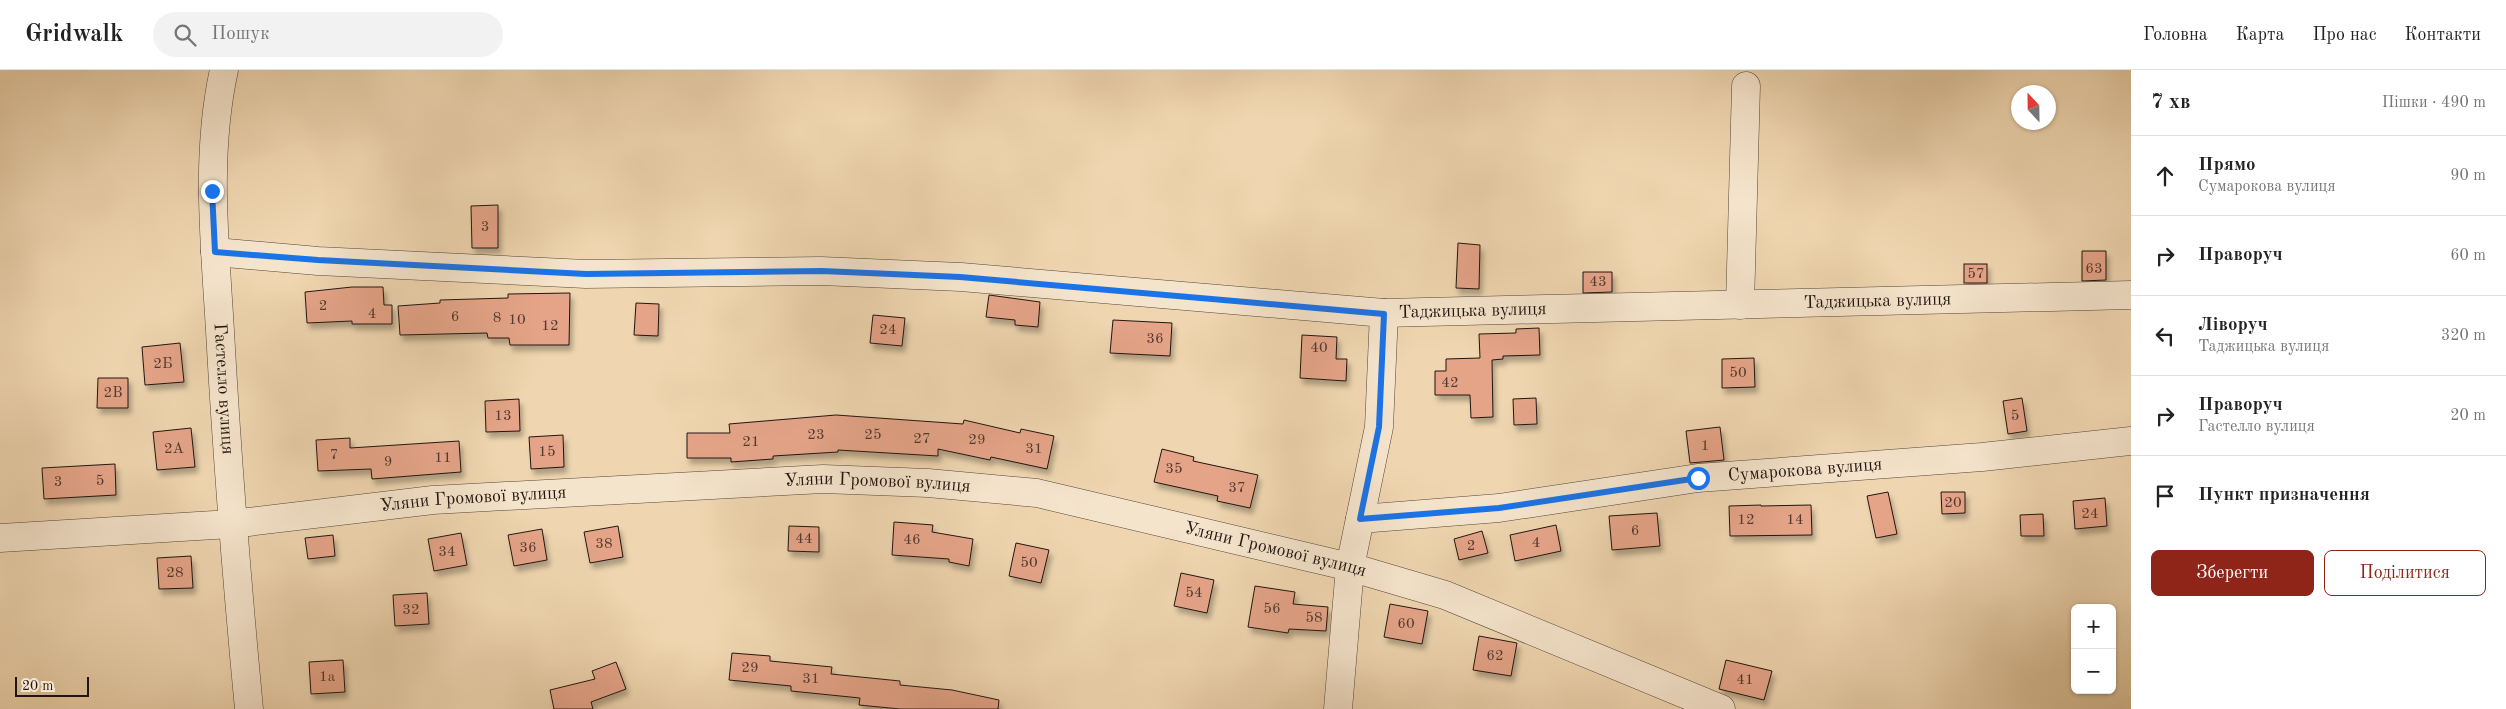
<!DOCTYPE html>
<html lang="uk">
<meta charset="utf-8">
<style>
:root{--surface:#fff;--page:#f2f2f2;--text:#222;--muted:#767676;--line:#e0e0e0;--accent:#8f2418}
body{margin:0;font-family:"Old Standard TT",serif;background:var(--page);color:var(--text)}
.controls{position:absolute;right:15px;bottom:15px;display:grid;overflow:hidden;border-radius:8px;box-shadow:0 1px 4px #0004}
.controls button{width:45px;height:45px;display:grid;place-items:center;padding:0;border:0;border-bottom:1px solid var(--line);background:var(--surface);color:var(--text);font:25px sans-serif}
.compass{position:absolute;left:2011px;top:15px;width:45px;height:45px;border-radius:50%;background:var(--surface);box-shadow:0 1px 4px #0004;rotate:338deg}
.scale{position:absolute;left:15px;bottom:12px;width:74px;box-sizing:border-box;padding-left:5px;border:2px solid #201510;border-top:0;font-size:14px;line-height:18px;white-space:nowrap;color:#201510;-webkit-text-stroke:4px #f5e4cc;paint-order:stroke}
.stop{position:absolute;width:15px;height:15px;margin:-11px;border:4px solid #1a73e8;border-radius:50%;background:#fff}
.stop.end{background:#1a73e8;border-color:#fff;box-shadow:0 1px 5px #0008}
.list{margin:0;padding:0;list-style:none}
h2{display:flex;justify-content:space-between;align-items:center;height:65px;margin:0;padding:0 20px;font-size:21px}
h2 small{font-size:16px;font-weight:400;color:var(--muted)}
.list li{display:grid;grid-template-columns:32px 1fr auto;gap:15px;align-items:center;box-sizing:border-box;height:80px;padding:0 20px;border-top:1px solid var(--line)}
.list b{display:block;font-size:19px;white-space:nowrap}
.list p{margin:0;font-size:16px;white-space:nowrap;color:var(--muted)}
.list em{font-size:16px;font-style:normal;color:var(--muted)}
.actions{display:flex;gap:10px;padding:15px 20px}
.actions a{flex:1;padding:11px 0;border:1px solid var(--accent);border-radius:8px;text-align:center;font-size:18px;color:var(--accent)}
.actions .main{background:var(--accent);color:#fff}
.icon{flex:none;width:28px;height:28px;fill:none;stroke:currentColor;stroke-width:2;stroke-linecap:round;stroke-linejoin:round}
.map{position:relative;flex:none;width:2131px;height:639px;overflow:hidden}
header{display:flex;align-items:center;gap:30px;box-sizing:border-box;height:70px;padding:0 25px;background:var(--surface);border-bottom:1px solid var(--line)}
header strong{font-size:24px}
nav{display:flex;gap:28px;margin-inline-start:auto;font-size:18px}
.search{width:350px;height:45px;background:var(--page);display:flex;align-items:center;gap:12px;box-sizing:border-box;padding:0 18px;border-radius:28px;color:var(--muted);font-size:19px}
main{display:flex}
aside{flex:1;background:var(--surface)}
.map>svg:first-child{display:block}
.building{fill:#e5a488;stroke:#201510;filter:url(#shadow)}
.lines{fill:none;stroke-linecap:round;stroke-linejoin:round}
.minor-casing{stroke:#544538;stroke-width:29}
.minor{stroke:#f5e4cc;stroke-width:28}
.route{stroke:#1a73e8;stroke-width:6}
.labels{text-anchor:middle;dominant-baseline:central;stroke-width:5;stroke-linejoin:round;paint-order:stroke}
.number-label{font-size:15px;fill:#51392e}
.street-label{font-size:18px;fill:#201510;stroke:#f5e4cc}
</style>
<header>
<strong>Gridwalk</strong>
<div class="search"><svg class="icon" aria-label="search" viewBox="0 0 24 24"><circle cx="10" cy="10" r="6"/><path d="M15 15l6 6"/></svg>Пошук</div>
<nav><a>Головна</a><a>Карта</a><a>Про нас</a><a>Контакти</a></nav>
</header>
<main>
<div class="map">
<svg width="2131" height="639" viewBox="0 0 2131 639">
<defs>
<filter id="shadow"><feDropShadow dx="3" dy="5.5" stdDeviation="2.5" flood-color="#0004"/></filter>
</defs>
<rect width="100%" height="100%" fill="#efd6b0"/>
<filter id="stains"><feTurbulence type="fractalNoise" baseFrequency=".004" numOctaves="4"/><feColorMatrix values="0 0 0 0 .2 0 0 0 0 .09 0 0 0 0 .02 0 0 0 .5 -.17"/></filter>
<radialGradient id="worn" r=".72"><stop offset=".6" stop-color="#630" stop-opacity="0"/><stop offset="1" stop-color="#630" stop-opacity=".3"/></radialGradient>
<g class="building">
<polygon points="498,135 498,178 472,178 471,136"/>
<polygon points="1458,173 1480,175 1479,219 1456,218"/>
<polygon points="2082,181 2106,181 2106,210 2082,211"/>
<rect x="1964" y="194" width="23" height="19"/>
<polygon points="1583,202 1612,202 1612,222 1583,223"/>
<polygon points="352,217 383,217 384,235 392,235 392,254 352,254 352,251 307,253 305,222"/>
<polygon points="570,223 569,275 510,275 509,268 488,268 487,263 400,265 398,236 440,233 440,230 508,228 508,224"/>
<polygon points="989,225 1040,232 1038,257 1015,255 1015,250 986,247"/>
<polygon points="636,233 659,234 658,266 634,265"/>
<polygon points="873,245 905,248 902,276 870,273"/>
<polygon points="1113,250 1172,253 1170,286 1110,283"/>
<polygon points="1539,258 1540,285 1503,286 1503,289 1492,290 1493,347 1471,348 1470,325 1435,325 1435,301 1446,301 1446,289 1480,288 1479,264 1516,263 1516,259"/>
<polygon points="1302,265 1337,267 1336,289 1347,289 1346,311 1300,308"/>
<polygon points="180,273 184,312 145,315 142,277"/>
<polygon points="1754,288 1755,317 1722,318 1722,289"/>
<polygon points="98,308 128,308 128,338 97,338"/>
<polygon points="1536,328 1537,354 1514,355 1513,329"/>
<polygon points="2022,328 2027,361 2008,364 2003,331"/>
<polygon points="519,329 520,361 486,362 485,331"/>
<polygon points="836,345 963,354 964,350 1020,363 1021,359 1054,366 1047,399 991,387 990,390 938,379 938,386 838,380 838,382 773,386 773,389 731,392 731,388 687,388 687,363 730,363 729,354"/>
<polygon points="1720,357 1724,390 1690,393 1686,361"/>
<polygon points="191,358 195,397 157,400 153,362"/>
<polygon points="563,365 564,397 531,399 529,367"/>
<polygon points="350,368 350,378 459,371 461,402 372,409 371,399 318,401 316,370"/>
<polygon points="1162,379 1194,387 1193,391 1258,405 1250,438 1217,431 1218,426 1154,412"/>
<polygon points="115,394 116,425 44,429 42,398"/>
<polygon points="1888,422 1897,464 1876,468 1867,426"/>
<polygon points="1941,422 1965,422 1965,443 1942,444"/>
<polygon points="2105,428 2107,456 2075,459 2073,431"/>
<polygon points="1761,435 1761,436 1811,435 1812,465 1730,466 1729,436"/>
<polygon points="1657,443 1660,476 1612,480 1609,446"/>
<polygon points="2043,444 2044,466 2021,466 2020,445"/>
<polygon points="894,452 933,455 932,462 973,469 969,496 949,492 949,489 892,485"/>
<polygon points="1556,455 1561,481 1515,491 1510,465"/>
<polygon points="618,456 623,487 590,493 584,462"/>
<polygon points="789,456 819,457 819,482 788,481"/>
<polygon points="542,459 547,490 514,496 508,465"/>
<polygon points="1482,461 1488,483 1459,490 1454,469"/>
<polygon points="461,463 467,495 434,501 428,469"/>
<polygon points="333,465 335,486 308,489 305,468"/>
<polygon points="1016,473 1049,480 1041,513 1009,506"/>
<polygon points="191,486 193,518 159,519 157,488"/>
<polygon points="1181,503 1214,510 1207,543 1174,536"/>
<polygon points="1255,516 1295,522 1293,534 1328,537 1326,561 1289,559 1288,563 1248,557"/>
<polygon points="427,523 429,554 395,556 393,525"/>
<polygon points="1390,534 1428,541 1422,574 1384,567"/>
<polygon points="1479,566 1517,573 1511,606 1473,600"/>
<polygon points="732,583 770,586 770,591 832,597 831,604 900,611 900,615 952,620 999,630 998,639 900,639 859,635 860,628 791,621 791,616 729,610"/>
<polygon points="343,590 345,622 311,624 309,592"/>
<polygon points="1726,590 1772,601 1764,630 1719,619"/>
<polygon points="616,592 626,619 591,632 593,639 554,639 550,620 595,609 592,601"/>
</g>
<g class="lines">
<g class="minor-casing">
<g id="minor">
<path id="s1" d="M224 0C205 86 215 174 220 261 227 387 237 513 249 639"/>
<path id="s2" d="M215 182 318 191 586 204 821 201 961 207 1384 243 2131 225"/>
<polyline points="1740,235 1746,16"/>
<path id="s3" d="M1360 449 1499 438 1698 408 1982 387 2131 371"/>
<path id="s4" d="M0 468 231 454 433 430 823 409 928 413 1037 423 1350 497 1445 525 1721 639"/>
<polyline points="1338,639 1350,497 1379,357 1384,243"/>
</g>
</g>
<use href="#minor" class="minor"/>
</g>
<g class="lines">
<polyline class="route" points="212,121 215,182 318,190 586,204 822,201 960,207 1384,244 1379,357 1360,449 1499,438 1698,408"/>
</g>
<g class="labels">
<g class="number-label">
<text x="485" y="157">3</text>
<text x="2094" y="199">63</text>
<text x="1976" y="204">57</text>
<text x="1598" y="212">43</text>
<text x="323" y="236">2</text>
<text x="372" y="244">4</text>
<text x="455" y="247">6</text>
<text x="497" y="248">8</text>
<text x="517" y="250">10</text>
<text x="550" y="256">12</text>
<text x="888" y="260">24</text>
<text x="1155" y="269">36</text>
<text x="1319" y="278">40</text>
<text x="163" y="294">2Б</text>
<text x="1738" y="303">50</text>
<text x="1450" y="313">42</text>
<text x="113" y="323">2В</text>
<text x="503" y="346">13</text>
<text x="2015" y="346">5</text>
<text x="816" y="365">23</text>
<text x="873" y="365">25</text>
<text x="922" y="369">27</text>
<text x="977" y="370">29</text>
<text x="751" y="372">21</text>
<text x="1705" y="376">1</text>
<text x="174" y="379">2А</text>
<text x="1034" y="379">31</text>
<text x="547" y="382">15</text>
<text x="334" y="385">7</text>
<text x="443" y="388">11</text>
<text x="388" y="392">9</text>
<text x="1174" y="399">35</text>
<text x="100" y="411">5</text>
<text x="58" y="412">3</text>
<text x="1237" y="418">37</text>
<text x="1953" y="433">20</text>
<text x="2090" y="444">24</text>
<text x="1746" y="450">12</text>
<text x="1795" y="450">14</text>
<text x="1635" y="461">6</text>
<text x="804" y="469">44</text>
<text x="912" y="470">46</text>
<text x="1536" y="473">4</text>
<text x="604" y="474">38</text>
<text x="1471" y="476">2</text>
<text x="528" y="478">36</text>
<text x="447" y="482">34</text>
<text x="1029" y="493">50</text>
<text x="175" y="503">28</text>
<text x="1194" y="523">54</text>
<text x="1272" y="539">56</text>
<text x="411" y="540">32</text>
<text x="1314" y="548">58</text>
<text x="1406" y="554">60</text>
<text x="1495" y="586">62</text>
<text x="750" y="598">29</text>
<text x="327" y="607">1а</text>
<text x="811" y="609">31</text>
<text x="1745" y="610">41</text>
</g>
<g class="street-label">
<text stroke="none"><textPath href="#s2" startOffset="1665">Таджицька вулиця</textPath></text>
<text stroke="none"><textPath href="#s2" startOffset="1260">Таджицька вулиця</textPath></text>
<text stroke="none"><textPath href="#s1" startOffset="320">Гастелло вулиця</textPath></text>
<text stroke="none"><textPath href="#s3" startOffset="448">Сумарокова вулиця</textPath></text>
<text stroke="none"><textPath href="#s4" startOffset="880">Уляни Громової вулиця</textPath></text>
<text stroke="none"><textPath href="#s4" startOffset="475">Уляни Громової вулиця</textPath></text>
<text stroke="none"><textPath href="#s4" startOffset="1285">Уляни Громової вулиця</textPath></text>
</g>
</g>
<rect width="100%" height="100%" filter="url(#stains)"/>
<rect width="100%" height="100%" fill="url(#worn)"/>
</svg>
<div class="controls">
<button>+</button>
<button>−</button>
</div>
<svg class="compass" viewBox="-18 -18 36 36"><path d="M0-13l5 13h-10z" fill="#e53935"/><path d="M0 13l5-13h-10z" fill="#767676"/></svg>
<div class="scale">20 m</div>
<div class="stop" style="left:1698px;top:408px"></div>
<div class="stop end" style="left:212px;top:121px"></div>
</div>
<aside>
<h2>7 хв<small>Пішки · 490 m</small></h2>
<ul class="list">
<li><svg class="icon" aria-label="ahead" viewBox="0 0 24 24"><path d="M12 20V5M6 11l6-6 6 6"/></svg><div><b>Прямо</b><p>Сумарокова вулиця</p></div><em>90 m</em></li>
<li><svg class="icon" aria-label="right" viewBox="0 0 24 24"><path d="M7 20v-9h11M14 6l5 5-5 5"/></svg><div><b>Праворуч</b></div><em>60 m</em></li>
<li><svg class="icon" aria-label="left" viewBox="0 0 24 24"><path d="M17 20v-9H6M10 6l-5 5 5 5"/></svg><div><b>Ліворуч</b><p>Таджицька вулиця</p></div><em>320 m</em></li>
<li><svg class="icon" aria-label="right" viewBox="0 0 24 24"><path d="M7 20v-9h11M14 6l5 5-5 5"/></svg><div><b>Праворуч</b><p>Гастелло вулиця</p></div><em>20 m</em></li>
<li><svg class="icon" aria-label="arrive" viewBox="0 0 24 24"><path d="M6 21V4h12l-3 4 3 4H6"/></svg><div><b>Пункт призначення</b></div></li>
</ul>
<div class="actions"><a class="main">Зберегти</a><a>Поділитися</a></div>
</aside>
</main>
